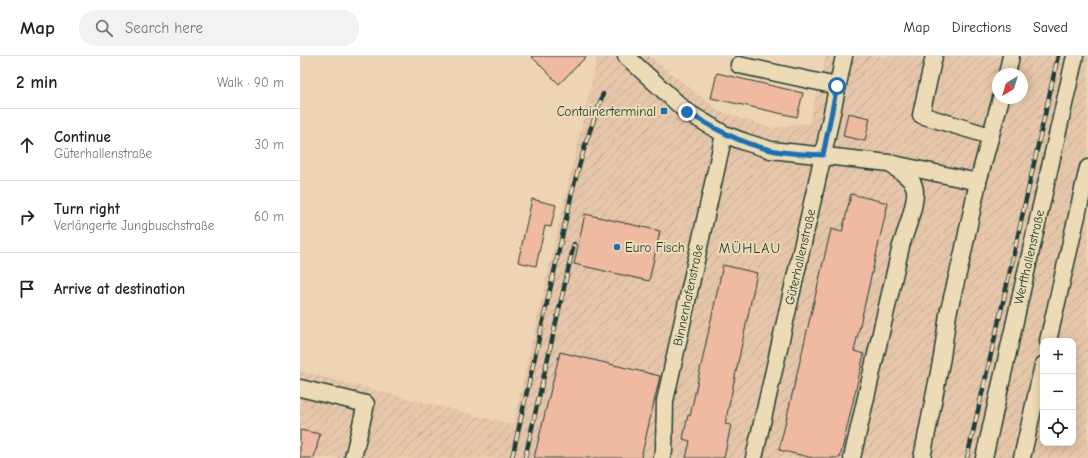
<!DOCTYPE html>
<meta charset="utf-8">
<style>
:root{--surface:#fff;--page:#f2f2f2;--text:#222;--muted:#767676;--line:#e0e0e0}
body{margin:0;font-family:"Comic Neue",sans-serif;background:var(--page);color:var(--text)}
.controls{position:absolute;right:12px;bottom:12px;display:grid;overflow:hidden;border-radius:8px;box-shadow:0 2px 10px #0003}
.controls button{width:36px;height:36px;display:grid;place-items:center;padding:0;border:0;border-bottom:1px solid var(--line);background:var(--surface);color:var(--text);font:20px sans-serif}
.compass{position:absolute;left:692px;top:12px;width:36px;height:36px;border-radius:50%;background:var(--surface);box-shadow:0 2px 10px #0003;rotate:218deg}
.stop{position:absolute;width:12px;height:12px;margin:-9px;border:3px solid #1f6fb2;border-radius:50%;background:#fff}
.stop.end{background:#1f6fb2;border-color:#fff;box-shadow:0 1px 4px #0008}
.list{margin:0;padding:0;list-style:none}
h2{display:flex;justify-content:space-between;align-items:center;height:52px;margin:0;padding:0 16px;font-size:17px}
h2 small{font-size:13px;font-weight:400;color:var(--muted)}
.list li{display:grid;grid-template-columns:26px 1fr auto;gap:12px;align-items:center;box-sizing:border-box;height:72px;padding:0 16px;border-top:1px solid var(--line)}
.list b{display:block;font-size:15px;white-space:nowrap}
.list p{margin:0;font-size:13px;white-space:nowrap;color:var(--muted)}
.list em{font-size:13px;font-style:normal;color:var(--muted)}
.icon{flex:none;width:22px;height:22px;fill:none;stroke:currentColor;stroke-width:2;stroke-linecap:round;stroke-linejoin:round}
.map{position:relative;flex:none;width:788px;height:402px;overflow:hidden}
header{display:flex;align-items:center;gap:24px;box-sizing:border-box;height:56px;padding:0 20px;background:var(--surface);border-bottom:1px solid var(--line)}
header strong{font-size:19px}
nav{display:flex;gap:22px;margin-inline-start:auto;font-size:14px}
.search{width:280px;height:36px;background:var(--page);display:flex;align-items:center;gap:10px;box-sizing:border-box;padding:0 14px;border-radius:16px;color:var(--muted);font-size:15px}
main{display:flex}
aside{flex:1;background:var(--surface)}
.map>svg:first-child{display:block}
.industrial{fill:url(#industrial-furrows);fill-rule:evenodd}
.building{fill:#efb9a2;stroke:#1f3d34}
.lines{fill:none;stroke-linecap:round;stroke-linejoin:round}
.minor-casing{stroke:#1f3d34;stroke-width:19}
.minor{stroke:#eddbb8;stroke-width:16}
.rail-casing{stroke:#1f3d34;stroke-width:4.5}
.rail{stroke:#eddbb8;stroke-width:3;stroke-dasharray:9;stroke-linecap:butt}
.route{stroke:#1f6fb2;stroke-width:5}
.poi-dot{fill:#1f6fb2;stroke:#eddbb8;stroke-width:1.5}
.labels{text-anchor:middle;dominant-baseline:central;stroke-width:4;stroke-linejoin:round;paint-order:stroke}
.poi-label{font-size:13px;fill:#1f3d34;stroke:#eddbb8;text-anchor:end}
.street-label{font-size:13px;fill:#1f3d34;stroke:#eddbb8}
.neighbourhood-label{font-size:14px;letter-spacing:1px;fill:#1f3d34;stroke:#eddbb8}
</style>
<header>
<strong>Map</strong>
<div class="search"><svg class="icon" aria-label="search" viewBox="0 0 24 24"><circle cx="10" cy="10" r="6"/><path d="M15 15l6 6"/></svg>Search here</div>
<nav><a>Map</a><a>Directions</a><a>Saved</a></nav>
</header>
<main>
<aside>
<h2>2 min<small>Walk · 90 m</small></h2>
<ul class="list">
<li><svg class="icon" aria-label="ahead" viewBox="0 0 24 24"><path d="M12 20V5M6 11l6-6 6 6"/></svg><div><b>Continue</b><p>Güterhallenstraße</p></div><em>30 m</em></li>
<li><svg class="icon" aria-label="right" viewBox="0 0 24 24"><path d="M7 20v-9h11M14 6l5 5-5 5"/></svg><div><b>Turn right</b><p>Verlängerte Jungbuschstraße</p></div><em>60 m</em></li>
<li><svg class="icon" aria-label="arrive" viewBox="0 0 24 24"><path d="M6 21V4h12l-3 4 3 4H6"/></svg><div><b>Arrive at destination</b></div></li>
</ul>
</aside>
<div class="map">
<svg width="788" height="402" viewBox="0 0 788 402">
<defs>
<pattern id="industrial-furrows" width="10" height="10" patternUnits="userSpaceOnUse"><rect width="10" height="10" fill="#e6c6aa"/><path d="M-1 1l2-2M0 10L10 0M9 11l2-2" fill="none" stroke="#c5ab93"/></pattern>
</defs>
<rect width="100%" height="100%" fill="#edd4b4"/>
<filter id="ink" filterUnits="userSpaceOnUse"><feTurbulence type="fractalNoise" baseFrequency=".025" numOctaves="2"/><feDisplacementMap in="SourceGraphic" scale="8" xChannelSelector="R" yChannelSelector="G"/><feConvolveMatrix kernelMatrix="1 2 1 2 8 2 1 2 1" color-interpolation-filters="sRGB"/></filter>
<g filter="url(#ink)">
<path class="industrial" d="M294 0H350V1L419 55 471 72 509 67 526 0H788V402H0V315L213 369 297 3ZM698 18H722V42H698ZM743 285H773V387H743Z"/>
<g class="building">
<polygon points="231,0 287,0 259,28"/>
<polygon points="417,17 503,37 497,61 411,42"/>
<polygon points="548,57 570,62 565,85 543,80"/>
<polygon points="551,138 588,147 554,295 564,298 540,402 513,402 479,394 531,173 542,176"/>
<polygon points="232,143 256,149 251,171 245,170 236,210 218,206"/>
<polygon points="285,158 360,175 349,225 274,208"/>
<polygon points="423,209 457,217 425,368 431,369 424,402 386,402 390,385 383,383 388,359 390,360"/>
<polygon points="260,296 360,320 341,402 234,402"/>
<polygon points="0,374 20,378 14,402 0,402"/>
</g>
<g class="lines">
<g class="minor-casing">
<g id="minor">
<polyline points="326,0 387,56 424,78 445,86 471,94 589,107 678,126"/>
<polyline points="634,0 621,59 690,80"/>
<polyline points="439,9 537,30"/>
<polyline points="707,18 711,0"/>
<polyline points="748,285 788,112"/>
<polyline points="0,332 66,348 53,402"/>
<polyline points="362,402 364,395 365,345 424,78"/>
<polyline points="454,402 523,99 544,0"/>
<path d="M552 402 601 190C605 177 619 142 614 130 611 121 599 115 591 109"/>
<polyline points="622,402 642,301 648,258 662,201 678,126 701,42"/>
<polyline points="684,402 775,0"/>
<polyline points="722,402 743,309"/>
</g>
</g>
<use href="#minor" class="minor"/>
<g class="rail-casing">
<g id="rail">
<polyline points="212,402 273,132 286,86 303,38"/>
<polyline points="225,402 274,188"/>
<polyline points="667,402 701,255 758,0"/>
</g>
</g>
<use href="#rail" class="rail"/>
</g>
</g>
<g class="lines" filter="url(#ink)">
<path class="route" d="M387 56C413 72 440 87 471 94 488 98 506 98 523 99L537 30"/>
</g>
<g class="poi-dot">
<rect x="360" y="51" width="8" height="8" rx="2"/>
<circle cx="317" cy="191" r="4"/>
</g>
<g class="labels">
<g class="poi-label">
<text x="356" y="55">Containerterminal</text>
<text x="325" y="191" text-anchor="start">Euro Fisch</text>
</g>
<g class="street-label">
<text transform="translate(500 201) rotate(-77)">Güterhallenstraße</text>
<text transform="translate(729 201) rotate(-77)">Werfthallenstraße</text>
<text transform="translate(388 239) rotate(-78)">Binnenhafenstraße</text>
</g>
<g class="neighbourhood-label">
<text x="450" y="192">MÜHLAU</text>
</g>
</g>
</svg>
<div class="controls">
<button>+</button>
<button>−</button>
<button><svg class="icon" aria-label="locate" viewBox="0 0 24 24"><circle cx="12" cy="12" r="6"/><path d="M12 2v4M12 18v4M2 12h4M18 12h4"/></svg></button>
</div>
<svg class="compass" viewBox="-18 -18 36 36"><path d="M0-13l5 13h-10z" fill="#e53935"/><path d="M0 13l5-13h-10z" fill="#767676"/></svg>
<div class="stop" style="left:537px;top:30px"></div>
<div class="stop end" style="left:387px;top:56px"></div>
</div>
</main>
